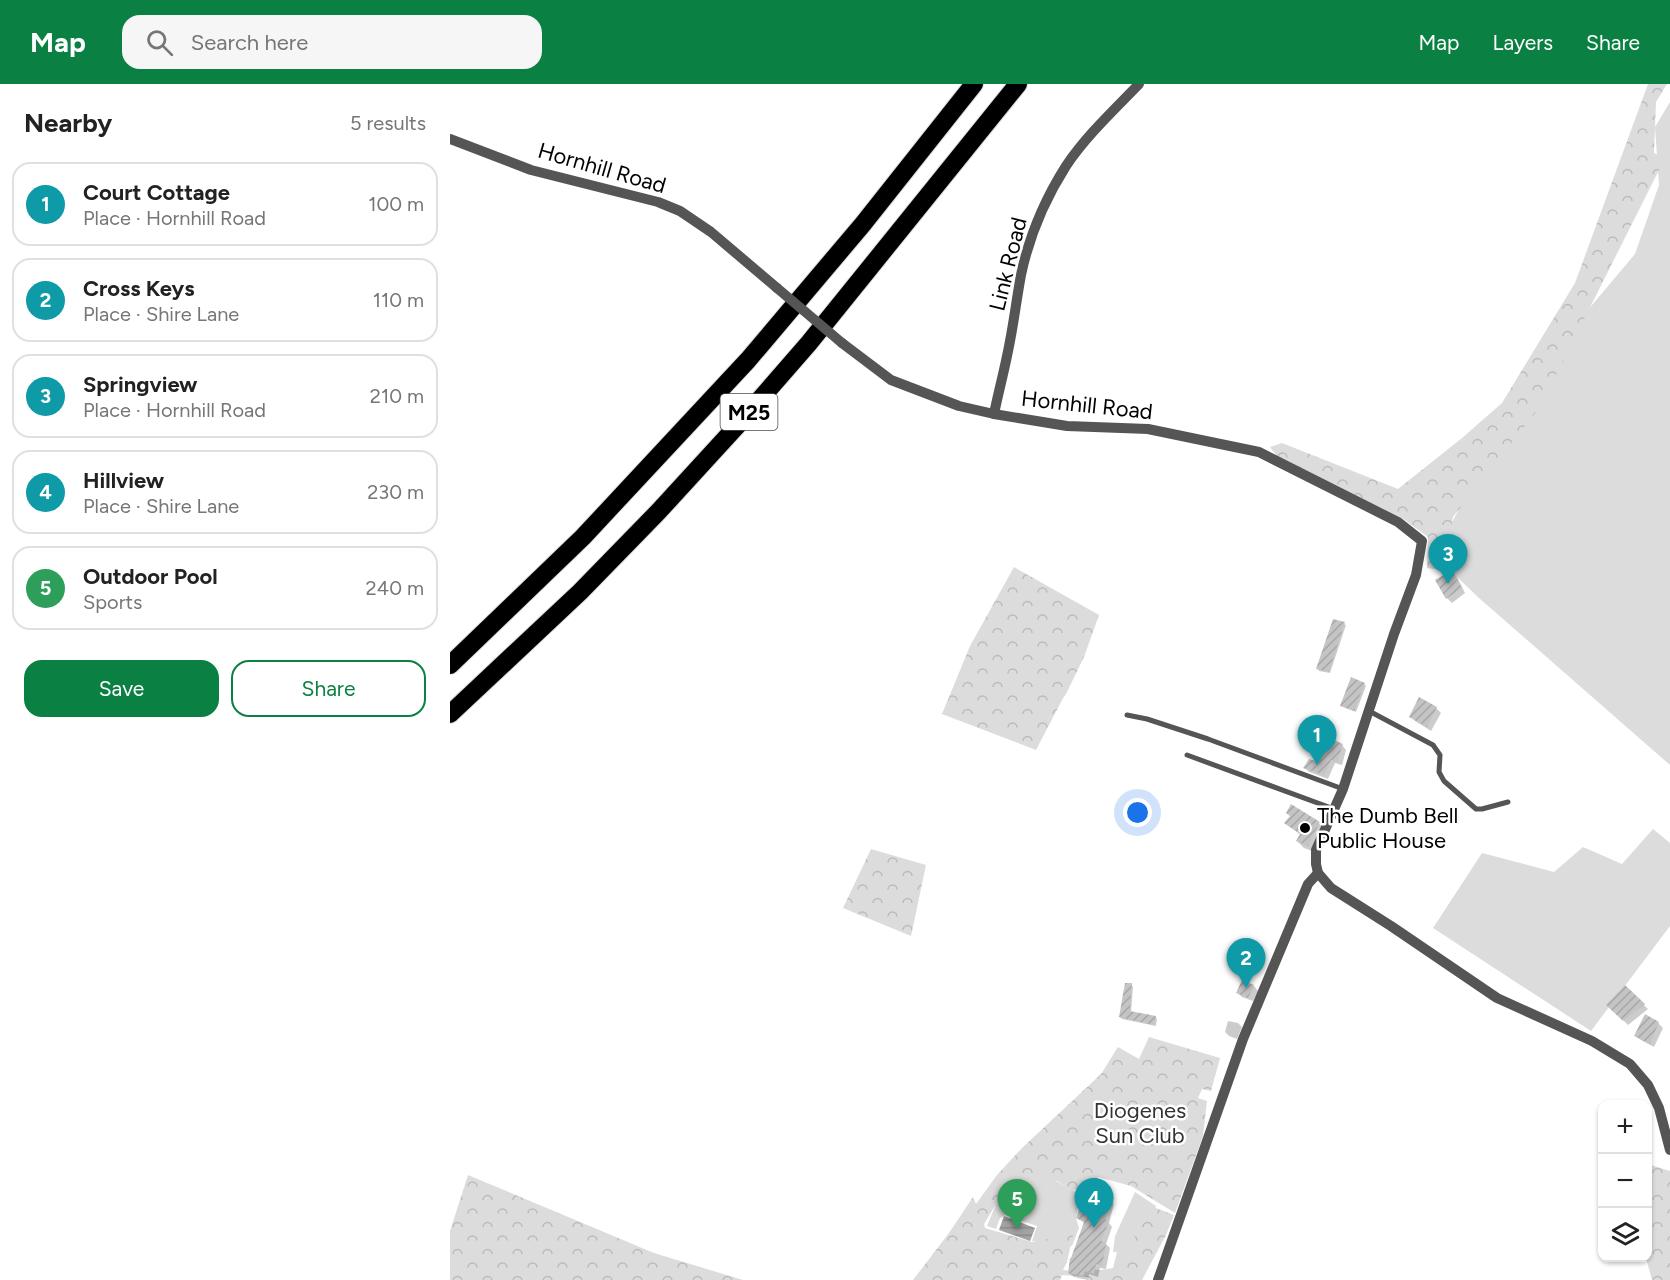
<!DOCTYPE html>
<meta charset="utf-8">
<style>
:root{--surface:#fff;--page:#f6f6f6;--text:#222;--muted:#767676;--line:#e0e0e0;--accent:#0b8043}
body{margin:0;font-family:Figtree,sans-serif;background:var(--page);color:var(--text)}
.controls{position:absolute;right:18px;bottom:18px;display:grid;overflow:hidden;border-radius:12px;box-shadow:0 2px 4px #0004}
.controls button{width:54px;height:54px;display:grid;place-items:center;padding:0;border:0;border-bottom:2px solid var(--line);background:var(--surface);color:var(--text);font:30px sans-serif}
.you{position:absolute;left:688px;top:729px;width:21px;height:21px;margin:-15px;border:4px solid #fff;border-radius:50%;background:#1a73e8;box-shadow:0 0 0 9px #1a73e833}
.badge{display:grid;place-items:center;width:39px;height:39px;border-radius:50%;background:var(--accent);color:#fff;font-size:20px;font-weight:700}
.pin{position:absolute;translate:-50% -50px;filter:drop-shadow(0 2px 3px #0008)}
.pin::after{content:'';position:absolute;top:32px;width:21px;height:18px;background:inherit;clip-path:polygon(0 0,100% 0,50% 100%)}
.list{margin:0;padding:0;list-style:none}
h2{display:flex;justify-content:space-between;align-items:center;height:78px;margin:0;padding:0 24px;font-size:26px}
h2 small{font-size:20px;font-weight:400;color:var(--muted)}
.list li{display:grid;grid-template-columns:39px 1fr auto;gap:18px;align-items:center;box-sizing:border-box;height:84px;margin:0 12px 12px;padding:0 12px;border:2px solid var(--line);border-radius:18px}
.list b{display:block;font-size:22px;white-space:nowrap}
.list p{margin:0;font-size:20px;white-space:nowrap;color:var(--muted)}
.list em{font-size:20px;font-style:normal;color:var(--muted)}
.actions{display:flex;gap:12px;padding:18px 24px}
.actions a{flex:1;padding:14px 0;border:2px solid var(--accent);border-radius:18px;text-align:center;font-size:21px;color:var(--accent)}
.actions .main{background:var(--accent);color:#fff}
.icon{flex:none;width:33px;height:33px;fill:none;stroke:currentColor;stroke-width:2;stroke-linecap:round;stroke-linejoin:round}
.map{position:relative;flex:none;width:1220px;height:1196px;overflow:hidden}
header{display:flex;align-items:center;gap:36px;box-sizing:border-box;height:84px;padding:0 30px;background:var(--accent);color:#fff}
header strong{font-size:28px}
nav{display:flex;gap:33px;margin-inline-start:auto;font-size:21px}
.search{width:420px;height:54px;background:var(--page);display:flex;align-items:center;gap:15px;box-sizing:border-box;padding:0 21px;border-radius:18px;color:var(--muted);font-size:22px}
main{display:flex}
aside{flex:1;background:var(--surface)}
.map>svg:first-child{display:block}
.grass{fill:#dcdcdc}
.forest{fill:url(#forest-crowns)}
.water{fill:url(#water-rules)}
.shadow{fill:#0003}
.building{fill:url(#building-hatch)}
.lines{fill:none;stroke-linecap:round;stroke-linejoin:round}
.highway-casing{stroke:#dbdbdb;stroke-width:20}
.lane{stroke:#555;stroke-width:5}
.street{stroke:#555;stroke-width:10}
.highway{stroke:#000;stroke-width:18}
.street-bridge{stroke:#555;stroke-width:10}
.poi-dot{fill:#000;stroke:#fff;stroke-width:2}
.labels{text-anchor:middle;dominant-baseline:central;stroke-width:5;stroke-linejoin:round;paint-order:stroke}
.shield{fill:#fff;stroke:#4c4c4c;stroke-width:1.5}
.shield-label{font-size:21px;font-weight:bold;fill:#000}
.street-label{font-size:22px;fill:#000;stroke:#fff}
.poi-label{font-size:22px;fill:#000;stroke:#fff;text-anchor:start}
.park-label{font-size:22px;fill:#333;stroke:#fff}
</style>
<header>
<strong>Map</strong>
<div class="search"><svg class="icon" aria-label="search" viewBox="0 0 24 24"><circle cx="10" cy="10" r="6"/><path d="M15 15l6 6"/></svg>Search here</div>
<nav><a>Map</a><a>Layers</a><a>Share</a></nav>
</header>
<main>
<aside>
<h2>Nearby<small>5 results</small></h2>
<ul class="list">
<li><span class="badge" style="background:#0f9aa8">1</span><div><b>Court Cottage</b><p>Place · Hornhill Road</p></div><em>100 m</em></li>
<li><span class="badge" style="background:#0f9aa8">2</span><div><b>Cross Keys</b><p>Place · Shire Lane</p></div><em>110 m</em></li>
<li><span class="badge" style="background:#0f9aa8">3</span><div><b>Springview</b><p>Place · Hornhill Road</p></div><em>210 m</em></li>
<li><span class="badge" style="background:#0f9aa8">4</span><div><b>Hillview</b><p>Place · Shire Lane</p></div><em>230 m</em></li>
<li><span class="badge" style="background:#2e9e5b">5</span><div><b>Outdoor Pool</b><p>Sports</p></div><em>240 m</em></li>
</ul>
<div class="actions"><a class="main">Save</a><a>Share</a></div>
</aside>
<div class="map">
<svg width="1220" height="1196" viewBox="0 0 1220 1196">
<defs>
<pattern id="forest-crowns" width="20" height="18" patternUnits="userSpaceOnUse" patternTransform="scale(1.5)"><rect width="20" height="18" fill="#dcdcdc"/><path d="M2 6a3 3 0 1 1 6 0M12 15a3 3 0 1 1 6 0" fill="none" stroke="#bbb"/></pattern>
<pattern id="water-rules" width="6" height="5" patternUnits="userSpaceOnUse" patternTransform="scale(1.5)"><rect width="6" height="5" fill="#a3a3a3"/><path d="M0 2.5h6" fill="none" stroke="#8b8b8b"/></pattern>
<pattern id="building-hatch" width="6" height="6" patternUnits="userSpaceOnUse" patternTransform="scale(1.5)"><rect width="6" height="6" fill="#c4c4c4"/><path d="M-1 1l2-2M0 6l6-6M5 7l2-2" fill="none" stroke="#a7a7a7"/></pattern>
</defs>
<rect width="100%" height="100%" fill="#fff"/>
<g class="grass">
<polygon points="1220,18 1220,681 1029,514 984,471 1047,356 1110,259 1185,170 1209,101 1205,43"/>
<polygon points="1203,745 1220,759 1220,842 1141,947 983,844 1032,769 1104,788 1133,763 1172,780"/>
<polygon points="580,1083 630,1110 626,1134 629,1144 622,1162 582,1157 587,1142 555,1131 550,1134 546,1145 537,1142 546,1120"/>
<polygon points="685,1108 706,1122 682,1189 663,1184 667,1168 663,1168 665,1152"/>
</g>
<g class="forest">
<polygon points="1198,0 1217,0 1206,18 1204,69 1215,74 1090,323 1003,433 993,486 977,484 978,453 952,434 827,372 820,363 832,359 948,405 1012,354 1052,319 1125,199"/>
<polygon points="564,483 649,531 634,573 617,608 612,616 586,666 492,630 520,562"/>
<polygon points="421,765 476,781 461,852 393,824"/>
<polygon points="699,953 770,974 761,1007 752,1005 748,1014 757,1017 753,1052 725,1129 681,1102 648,1093 644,1105 638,1103 622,1106 607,1097 583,1095 546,1120 534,1140 535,1144 582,1158 623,1150 617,1178 613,1186 634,1188 640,1185 650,1186 677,1182 693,1119 724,1131 716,1151 692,1196 638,1196 638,1193 612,1191 610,1196 463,1196 499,1149 523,1113 526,1120 547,1091 572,1064 651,990 668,963 689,975"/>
<polygon points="1198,1080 1220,1087 1220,1196 1202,1196 1196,1174 1198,1174"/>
<polygon points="18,1091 204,1169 293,1196 0,1196 0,1147"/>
</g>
<polygon class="water" points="554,1132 585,1144 580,1157 549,1146"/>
<g class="shadow">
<polygon points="1002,488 1007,493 1015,509 1002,519 997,514 987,496"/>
<polygon points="894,540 896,541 880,589 869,587 868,585"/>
<polygon points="914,600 916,602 906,628 894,623"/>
<polygon points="986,624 991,629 981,647 965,637 961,633"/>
<polygon points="892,661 896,666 892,681 885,679 878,695 859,688 855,684"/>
<polygon points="836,739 869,739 877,746 865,768 854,764 847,757 851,751"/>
<polygon points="792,898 804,902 808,907 803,917 792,913 788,909"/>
<polygon points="681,901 683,903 681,928 705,933 707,935 706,942 672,935 670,933"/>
<polygon points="1175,903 1198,925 1178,941 1158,921"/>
<polygon points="778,937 788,939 792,943 787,955 779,952 775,948"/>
<polygon points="1208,939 1213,944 1204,963 1191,956 1186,952"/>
<polygon points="660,1116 664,1120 659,1139 662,1143 656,1160 660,1164 656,1185 650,1184 648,1193 639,1190 638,1196 624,1193 619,1189 635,1139 628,1134"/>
</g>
<g class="building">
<polygon points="1002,486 1012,504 996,515 985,496"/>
<polygon points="883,535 895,538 879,588 866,585"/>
<polygon points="901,593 915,599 904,627 890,622"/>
<polygon points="969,613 987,623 977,643 959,633"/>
<polygon points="871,650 893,660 887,678 881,676 874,691 853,684 859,675 865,677"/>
<polygon points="841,720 870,738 858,762 846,757 850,750 834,739 840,732 836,729"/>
<polygon points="792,896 804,901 798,914 786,909"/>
<polygon points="675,899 682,899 680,927 706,932 704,941 669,933"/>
<polygon points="1175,901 1195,920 1173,937 1156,921"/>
<polygon points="1195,930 1209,938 1200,960 1184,952"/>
<polygon points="635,1108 660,1115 655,1135 659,1138 651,1157 656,1159 652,1182 646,1180 644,1190 635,1187 633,1192 618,1189 620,1174 621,1174 634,1138 626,1134"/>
</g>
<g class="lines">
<g class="highway-casing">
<g id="highway">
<polyline points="0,581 133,453 298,276 413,140 524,0"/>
<polyline points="0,630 130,508 208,428 285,344 359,259 568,0"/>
</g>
</g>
<g class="lane">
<polyline points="919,627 983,661 990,671 989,688 994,697 1026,725 1032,725 1058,718"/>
<polyline points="677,631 697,635 758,655 893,705"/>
<polyline points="737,671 884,725"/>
</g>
<g class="street">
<polyline points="0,55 81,86 208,118 230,127 261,148 327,204"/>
<polyline points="392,259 441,296 509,322 544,330 617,342 698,345 809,368 948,438 972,457 966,491 944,550 893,705 866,766 866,780 868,789 881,804 941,842 1047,914 1142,957 1180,980 1198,1001 1209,1024 1220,1066"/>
<path d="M544 330C548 310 553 292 557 272 563 245 566 218 571 191 579 153 595 115 616 82 636 52 664 26 689 0"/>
<polyline points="708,1196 793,955 858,800 868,789"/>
</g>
<use href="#highway" class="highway"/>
<polyline class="street-bridge" points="327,204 392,259"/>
</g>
<circle class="poi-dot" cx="855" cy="744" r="6"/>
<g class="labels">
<rect class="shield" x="270.5" y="310" width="57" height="36" rx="4.5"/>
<g class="shield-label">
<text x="299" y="328">M25</text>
</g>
<g class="street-label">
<text transform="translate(152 84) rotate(16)">Hornhill Road</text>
<text transform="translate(558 180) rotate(-76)">Link Road</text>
<text transform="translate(637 321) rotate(6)">Hornhill Road</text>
</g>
<g class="poi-label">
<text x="867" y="731">The Dumb Bell<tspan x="867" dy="25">Public House</tspan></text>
</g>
<g class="park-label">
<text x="690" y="1026">Diogenes<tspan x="690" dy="25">Sun Club</tspan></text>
</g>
</g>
</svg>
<div class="controls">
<button>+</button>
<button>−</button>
<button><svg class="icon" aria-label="layers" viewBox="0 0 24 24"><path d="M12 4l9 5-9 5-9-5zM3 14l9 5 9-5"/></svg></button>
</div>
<div class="you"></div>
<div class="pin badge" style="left:867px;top:681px;background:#0f9aa8">1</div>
<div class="pin badge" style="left:796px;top:904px;background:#0f9aa8">2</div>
<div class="pin badge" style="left:998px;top:500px;background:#0f9aa8">3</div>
<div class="pin badge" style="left:644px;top:1144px;background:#0f9aa8">4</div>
<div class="pin badge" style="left:567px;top:1145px;background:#2e9e5b">5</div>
</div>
</main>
